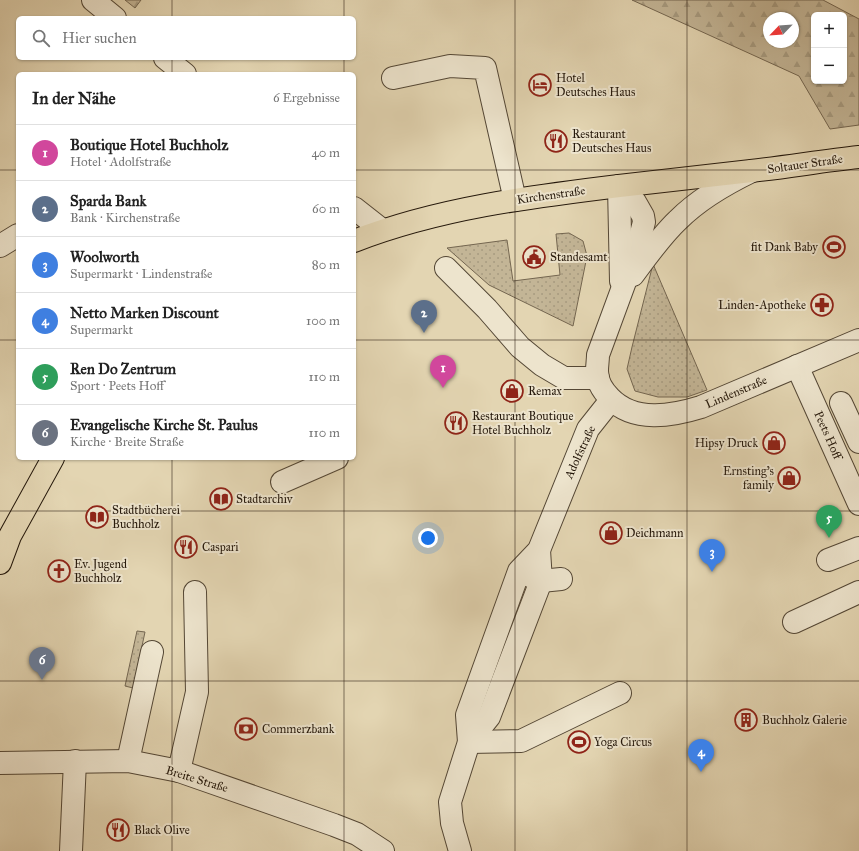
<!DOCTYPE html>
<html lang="de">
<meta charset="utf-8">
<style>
:root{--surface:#fff;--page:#f6f6f6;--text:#222;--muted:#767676;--line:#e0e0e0;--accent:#ea580c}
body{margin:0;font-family:"IM FELL Great Primer",serif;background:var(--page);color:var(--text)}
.controls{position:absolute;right:12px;top:12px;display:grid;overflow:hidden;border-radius:6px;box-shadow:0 1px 3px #0004}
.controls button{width:36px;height:36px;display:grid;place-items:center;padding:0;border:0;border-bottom:1px solid var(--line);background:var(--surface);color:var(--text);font:20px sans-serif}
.compass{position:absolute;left:763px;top:12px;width:36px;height:36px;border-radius:50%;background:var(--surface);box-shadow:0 1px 3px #0004;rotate:245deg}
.you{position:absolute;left:428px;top:538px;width:14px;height:14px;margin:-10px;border:3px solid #fff;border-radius:50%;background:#1a73e8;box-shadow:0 0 0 6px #1a73e833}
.badge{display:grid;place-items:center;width:26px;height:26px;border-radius:50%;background:var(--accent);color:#fff;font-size:13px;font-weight:700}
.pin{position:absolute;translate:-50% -33px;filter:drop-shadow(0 1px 2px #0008)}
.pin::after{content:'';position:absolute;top:21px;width:14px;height:12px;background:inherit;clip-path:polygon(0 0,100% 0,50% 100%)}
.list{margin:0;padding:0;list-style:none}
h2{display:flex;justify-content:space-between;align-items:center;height:52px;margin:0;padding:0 16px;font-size:17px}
h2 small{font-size:13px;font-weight:400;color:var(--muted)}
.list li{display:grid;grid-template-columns:26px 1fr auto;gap:12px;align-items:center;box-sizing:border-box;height:56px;padding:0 16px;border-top:1px solid var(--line)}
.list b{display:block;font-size:15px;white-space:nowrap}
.list p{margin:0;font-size:13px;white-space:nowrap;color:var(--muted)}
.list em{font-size:13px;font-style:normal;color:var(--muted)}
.icon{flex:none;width:22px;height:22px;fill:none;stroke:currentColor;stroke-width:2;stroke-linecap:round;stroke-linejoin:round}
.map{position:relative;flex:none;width:859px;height:851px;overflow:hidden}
.search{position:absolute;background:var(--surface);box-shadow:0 1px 3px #0004;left:16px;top:16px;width:340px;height:44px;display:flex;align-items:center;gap:10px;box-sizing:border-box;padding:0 14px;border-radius:6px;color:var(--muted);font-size:15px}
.panel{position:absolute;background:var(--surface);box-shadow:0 1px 3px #0004;left:16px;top:72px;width:340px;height:388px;border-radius:6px}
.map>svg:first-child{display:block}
.grass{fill:url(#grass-dots);stroke:#746650}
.forest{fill:url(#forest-firs);stroke:#746650;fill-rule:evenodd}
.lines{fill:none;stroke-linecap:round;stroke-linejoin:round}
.minor-casing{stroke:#544735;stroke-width:24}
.major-casing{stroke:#25180b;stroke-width:24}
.minor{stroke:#ede4cd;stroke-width:22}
.major{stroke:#e3d5b2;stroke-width:22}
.grid{fill:none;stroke:#25180b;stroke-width:1;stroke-opacity:0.55}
.labels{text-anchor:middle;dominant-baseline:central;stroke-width:4;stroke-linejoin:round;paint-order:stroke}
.poi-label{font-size:12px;fill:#25180b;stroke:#ede4cd;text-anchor:start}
.street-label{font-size:12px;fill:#25180b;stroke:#ede4cd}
</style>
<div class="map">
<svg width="859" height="851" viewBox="0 0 859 851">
<defs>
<pattern id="grass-dots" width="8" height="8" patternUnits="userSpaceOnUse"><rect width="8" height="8" fill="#c3b596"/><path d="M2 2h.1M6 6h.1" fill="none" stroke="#a79b80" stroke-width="1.8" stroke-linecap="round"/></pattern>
<pattern id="forest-firs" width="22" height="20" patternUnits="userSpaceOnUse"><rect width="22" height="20" fill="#c3b596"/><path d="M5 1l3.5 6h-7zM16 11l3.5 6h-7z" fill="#a79b80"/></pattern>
</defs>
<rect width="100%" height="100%" fill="#e3d5b2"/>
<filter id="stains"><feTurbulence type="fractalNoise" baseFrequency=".005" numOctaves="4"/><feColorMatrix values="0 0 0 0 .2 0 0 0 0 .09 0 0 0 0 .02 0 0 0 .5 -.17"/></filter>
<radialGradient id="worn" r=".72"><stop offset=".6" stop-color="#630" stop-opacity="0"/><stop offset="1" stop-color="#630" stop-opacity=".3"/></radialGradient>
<g class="grass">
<polygon points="569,233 583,241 587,256 573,326 489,285 447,248 507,240 513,281 560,275 556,234"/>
<polygon points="653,264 707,390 687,397 658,397 635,391 627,369 632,347"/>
<polygon points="137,631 145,632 133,688 125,686"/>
</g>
<g class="forest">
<polygon points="125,0 141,0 135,8"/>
<path d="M632 0H823L859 19V125L830 129 799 76ZM814 15H844V81H814ZM769 18H793V42H769Z"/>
</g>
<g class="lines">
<g class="minor-casing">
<g id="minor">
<polyline points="93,0 115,18"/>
<polyline points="165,58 185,74"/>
<polyline points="393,78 450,66 485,68 515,200"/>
<path d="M619 186 635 202 643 216 644 222 637 249 598 355C598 360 597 365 597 371 597 381 603 391 610 398 634 423 672 416 701 407L859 340"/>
<polyline points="619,186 621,281"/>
<polyline points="354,208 382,230"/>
<polyline points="0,246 18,235"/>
<polyline points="446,268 487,309 520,347 542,365 564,378 598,378"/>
<path d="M633 275C647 256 661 236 678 220 699 199 725 184 752 171"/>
<polyline points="797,366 859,504"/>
<polyline points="841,403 859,442"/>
<polyline points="282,482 337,458"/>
<polyline points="828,560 859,548"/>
<polyline points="528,575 541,581 561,579"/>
<polyline points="794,622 859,592"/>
<polyline points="469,742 467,715 519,571 539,550 588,429 611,400"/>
<polyline points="469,742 521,741 620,693"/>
<polyline points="128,761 152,652"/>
<polyline points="0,763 128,761 179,771 334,825 357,834 383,851"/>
<polyline points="179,771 197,692 195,592"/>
<polyline points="71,851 75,761"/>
<polyline points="460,851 452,823 450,802 469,742 489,717 541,581 539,550"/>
</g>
</g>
<g class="major-casing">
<g id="major">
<path d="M354 241C439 208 529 197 619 186 663 181 707 176 751 171 787 167 823 161 859 157"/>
<polyline points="0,563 10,536 53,458"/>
</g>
</g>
<use href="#minor" class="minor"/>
<use href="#major" class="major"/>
</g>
<path class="grid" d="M172 0V18M344 0V18M515 0V851M687 0V851M172 58V74M344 58V74M0 170H18M354 170H859M0 340H18M354 340H859M172 458V851M344 458V851M0 511H859M0 681H859"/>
<defs>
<g id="hotel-ring" transform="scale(1.15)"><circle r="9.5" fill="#ede4cd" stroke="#8f2418" stroke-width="1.5"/><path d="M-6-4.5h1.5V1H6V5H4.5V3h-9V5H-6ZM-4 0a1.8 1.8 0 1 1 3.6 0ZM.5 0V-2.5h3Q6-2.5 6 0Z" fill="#8f2418"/></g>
<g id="restaurant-ring" transform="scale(1.15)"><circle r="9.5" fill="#ede4cd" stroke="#8f2418" stroke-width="1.5"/><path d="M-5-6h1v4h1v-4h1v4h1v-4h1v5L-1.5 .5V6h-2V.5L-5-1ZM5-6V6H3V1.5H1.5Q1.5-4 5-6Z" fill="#8f2418"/></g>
<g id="stadium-ring" transform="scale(1.15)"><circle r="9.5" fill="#ede4cd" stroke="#8f2418" stroke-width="1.5"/><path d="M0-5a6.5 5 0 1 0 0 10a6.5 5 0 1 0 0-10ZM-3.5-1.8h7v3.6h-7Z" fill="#8f2418"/></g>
<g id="civic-ring" transform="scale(1.15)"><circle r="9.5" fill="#ede4cd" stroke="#8f2418" stroke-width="1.5"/><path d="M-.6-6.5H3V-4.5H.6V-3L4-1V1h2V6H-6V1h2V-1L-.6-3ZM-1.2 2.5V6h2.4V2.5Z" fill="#8f2418"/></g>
<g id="pharmacy-ring" transform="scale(1.15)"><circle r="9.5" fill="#ede4cd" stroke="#8f2418" stroke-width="1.5"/><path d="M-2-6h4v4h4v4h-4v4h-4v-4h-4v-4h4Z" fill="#8f2418"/></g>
<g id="shop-ring" transform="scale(1.15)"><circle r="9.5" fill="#ede4cd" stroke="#8f2418" stroke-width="1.5"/><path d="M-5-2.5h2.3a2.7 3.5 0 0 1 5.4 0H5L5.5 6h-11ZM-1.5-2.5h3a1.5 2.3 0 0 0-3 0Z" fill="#8f2418"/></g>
<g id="library-ring" transform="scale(1.15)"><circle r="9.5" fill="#ede4cd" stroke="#8f2418" stroke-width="1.5"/><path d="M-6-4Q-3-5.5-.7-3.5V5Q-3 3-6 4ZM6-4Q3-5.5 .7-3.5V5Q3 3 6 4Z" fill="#8f2418"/></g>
<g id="church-ring" transform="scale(1.15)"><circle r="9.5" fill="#ede4cd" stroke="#8f2418" stroke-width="1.5"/><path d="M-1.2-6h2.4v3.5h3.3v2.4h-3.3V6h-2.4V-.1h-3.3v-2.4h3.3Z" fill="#8f2418"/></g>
<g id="building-ring" transform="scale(1.15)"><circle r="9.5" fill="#ede4cd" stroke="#8f2418" stroke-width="1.5"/><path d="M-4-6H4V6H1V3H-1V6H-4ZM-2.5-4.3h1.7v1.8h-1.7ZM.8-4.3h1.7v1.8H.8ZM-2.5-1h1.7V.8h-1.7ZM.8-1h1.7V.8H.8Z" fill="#8f2418"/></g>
<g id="bank-ring" transform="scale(1.15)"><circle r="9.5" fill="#ede4cd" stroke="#8f2418" stroke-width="1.5"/><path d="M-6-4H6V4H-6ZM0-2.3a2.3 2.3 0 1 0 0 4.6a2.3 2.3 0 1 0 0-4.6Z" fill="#8f2418"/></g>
</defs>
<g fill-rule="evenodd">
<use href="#hotel-ring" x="540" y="85"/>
<use href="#restaurant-ring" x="556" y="141"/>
<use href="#stadium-ring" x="834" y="247"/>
<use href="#civic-ring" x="534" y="257"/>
<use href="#pharmacy-ring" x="822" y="305"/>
<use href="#shop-ring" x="512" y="391"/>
<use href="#restaurant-ring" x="456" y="423"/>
<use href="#shop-ring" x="774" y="443"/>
<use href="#shop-ring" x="789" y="478"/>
<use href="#library-ring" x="221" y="499"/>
<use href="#library-ring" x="97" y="517"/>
<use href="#shop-ring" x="611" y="533"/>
<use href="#restaurant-ring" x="186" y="547"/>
<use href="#church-ring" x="59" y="571"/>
<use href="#building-ring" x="746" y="720"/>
<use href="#bank-ring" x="246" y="729"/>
<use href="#stadium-ring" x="579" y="742"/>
<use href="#restaurant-ring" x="118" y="830"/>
</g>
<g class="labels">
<g class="poi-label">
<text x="556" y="78">Hotel<tspan x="556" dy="14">Deutsches Haus</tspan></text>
<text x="572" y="134">Restaurant<tspan x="572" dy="14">Deutsches Haus</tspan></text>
<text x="818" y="247" text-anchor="end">fit Dank Baby</text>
<text x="550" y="257">Standesamt</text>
<text x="806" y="305" text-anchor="end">Linden-Apotheke</text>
<text x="528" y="391">Remax</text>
<text x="472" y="416">Restaurant Boutique<tspan x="472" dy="14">Hotel Buchholz</tspan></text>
<text x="758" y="443" text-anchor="end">Hipsy Druck</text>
<text x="774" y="471" text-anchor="end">Ernsting's<tspan x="774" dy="14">family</tspan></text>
<text x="236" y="499">Stadtarchiv</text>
<text x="112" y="510">Stadtbücherei<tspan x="112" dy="14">Buchholz</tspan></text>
<text x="626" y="533">Deichmann</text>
<text x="202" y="547">Caspari</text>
<text x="74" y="564">Ev. Jugend<tspan x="74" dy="14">Buchholz</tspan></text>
<text x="762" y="720">Buchholz Galerie</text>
<text x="262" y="729">Commerzbank</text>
<text x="594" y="742">Yoga Circus</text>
<text x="134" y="830">Black Olive</text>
</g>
<g class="street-label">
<text transform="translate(805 164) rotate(-8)">Soltauer Straße</text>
<text transform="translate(551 195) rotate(-8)">Kirchenstraße</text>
<text transform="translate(736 392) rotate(-23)">Lindenstraße</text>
<text transform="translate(828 435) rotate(66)">Peets Hoff</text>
<text transform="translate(580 452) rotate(-65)">Adolfstraße</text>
<text transform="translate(197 779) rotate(17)">Breite Straße</text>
</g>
</g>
<rect width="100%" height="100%" filter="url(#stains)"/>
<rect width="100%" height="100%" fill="url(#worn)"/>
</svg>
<div class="controls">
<button>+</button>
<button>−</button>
</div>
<svg class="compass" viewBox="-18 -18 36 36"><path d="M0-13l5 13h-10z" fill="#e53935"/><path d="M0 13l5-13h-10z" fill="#767676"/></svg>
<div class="you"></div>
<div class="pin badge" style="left:443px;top:388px;background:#d1479c">1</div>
<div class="pin badge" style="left:424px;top:333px;background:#5c6f8a">2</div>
<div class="pin badge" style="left:712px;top:572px;background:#3f7fe0">3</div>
<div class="pin badge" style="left:701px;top:772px;background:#3f7fe0">4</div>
<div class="pin badge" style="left:829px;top:538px;background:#2e9e5b">5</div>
<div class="pin badge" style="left:42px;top:680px;background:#6b7280">6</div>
<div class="search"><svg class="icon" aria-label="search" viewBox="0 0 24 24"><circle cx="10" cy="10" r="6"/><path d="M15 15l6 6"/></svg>Hier suchen</div>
<section class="panel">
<h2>In der Nähe<small>6 Ergebnisse</small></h2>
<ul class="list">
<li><span class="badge" style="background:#d1479c">1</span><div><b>Boutique Hotel Buchholz</b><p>Hotel · Adolfstraße</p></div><em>40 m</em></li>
<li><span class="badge" style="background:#5c6f8a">2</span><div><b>Sparda Bank</b><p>Bank · Kirchenstraße</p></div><em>60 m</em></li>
<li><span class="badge" style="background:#3f7fe0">3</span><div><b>Woolworth</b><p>Supermarkt · Lindenstraße</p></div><em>80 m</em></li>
<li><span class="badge" style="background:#3f7fe0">4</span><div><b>Netto Marken Discount</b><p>Supermarkt</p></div><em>100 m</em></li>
<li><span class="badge" style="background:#2e9e5b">5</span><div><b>Ren Do Zentrum</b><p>Sport · Peets Hoff</p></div><em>110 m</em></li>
<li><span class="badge" style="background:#6b7280">6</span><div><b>Evangelische Kirche St. Paulus</b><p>Kirche · Breite Straße</p></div><em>110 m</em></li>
</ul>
</section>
</div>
